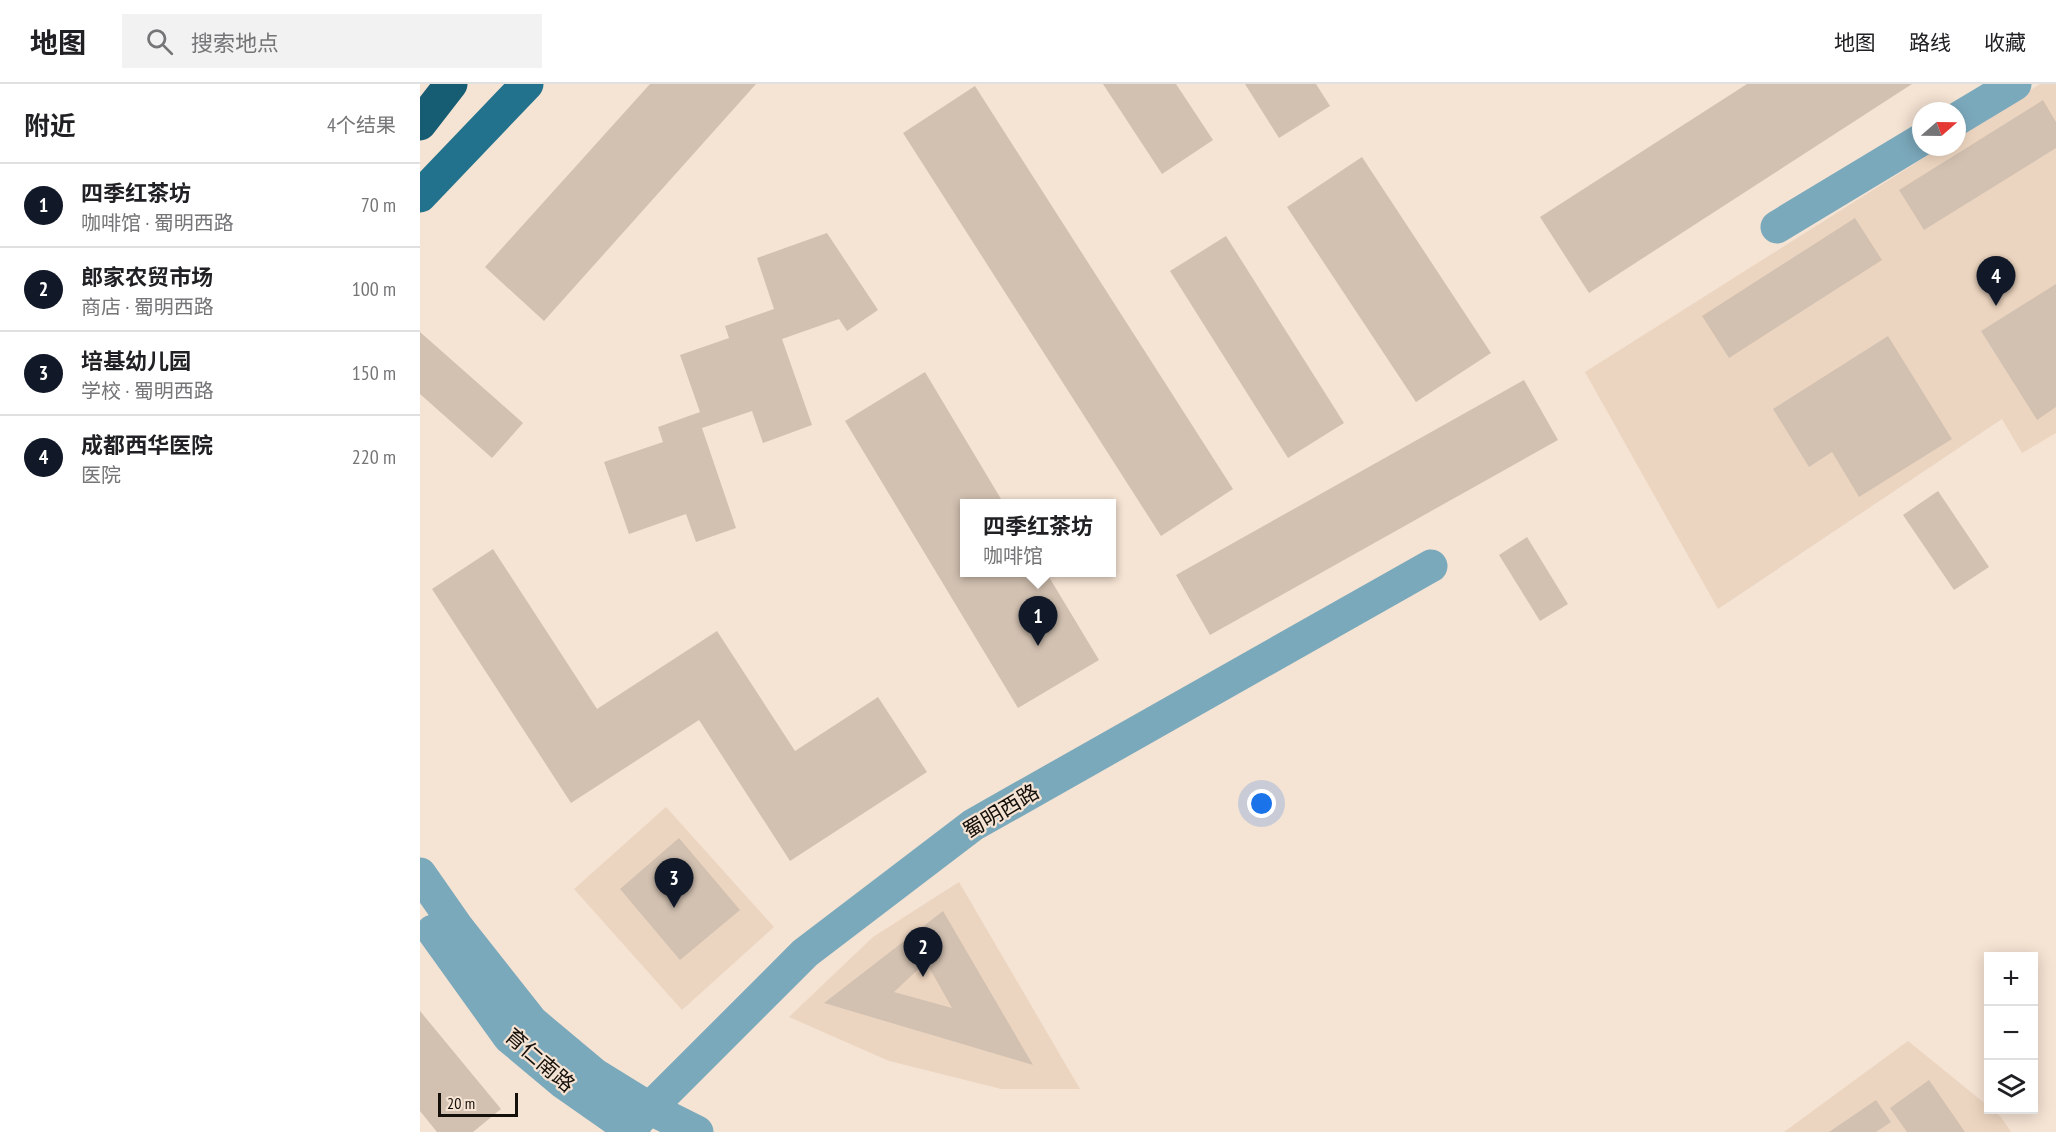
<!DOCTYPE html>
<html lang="zh">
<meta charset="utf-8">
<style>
:root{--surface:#fff;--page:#f2f2f2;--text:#202124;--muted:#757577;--line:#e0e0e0;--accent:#111827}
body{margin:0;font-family:"PT Sans Narrow","Noto Sans SC",sans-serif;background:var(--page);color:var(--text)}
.controls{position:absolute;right:18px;bottom:18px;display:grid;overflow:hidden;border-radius:0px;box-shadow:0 3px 15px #0003}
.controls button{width:54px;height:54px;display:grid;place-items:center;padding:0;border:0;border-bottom:2px solid var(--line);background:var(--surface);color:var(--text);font:30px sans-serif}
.compass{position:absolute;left:1492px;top:18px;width:54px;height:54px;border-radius:50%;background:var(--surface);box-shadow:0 3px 15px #0003;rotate:70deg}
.scale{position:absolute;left:18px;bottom:15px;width:80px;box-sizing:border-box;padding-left:6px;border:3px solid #16100b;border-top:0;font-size:16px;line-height:21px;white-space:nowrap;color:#16100b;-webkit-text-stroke:4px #f5e3d3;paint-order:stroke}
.you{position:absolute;left:842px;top:720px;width:21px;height:21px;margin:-15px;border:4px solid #fff;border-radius:50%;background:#1a73e8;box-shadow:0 0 0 9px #1a73e833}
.badge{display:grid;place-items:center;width:39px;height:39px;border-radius:50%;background:var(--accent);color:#fff;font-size:20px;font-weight:700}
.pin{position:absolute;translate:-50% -50px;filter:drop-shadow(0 2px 3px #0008)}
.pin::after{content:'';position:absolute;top:32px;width:21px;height:18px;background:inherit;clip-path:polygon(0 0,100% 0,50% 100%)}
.popup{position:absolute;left:540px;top:415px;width:156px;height:78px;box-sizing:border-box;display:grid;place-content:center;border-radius:0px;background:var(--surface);filter:drop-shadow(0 2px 4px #0005);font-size:20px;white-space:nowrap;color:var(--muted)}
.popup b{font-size:22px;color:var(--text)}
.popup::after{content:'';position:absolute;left:50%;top:100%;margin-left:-12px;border:12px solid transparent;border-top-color:var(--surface)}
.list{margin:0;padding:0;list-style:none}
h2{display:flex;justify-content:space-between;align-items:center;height:78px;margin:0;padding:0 24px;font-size:26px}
h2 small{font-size:20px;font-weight:400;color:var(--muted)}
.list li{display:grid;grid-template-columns:39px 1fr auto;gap:18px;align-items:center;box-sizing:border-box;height:84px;padding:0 24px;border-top:2px solid var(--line)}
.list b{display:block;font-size:22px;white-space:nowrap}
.list p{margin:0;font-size:20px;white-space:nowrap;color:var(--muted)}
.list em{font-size:20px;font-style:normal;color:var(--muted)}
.icon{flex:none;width:33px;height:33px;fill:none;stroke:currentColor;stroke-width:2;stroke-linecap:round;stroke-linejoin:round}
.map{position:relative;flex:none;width:1636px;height:1048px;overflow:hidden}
header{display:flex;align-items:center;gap:36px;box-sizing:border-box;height:84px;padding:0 30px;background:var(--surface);border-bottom:2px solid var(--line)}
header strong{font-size:28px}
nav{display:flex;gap:33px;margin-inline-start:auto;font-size:21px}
.search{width:420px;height:54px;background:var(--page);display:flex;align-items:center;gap:15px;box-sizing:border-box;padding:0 21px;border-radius:0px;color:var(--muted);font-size:22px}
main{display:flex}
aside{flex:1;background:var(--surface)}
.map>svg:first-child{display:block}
.built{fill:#ecd5c0}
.building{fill:#d2c1b1;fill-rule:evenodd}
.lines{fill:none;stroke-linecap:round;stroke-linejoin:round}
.minor{stroke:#7ba9bc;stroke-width:33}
.major{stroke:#22728d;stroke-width:33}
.highway{stroke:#165c73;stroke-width:33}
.labels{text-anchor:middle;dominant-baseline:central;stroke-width:4.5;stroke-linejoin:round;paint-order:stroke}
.street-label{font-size:21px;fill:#16100b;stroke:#f5e3d3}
</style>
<header>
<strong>地图</strong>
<div class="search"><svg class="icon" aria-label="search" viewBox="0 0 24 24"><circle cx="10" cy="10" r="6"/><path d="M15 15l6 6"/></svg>搜索地点</div>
<nav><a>地图</a><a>路线</a><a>收藏</a></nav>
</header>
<main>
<aside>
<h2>附近<small>4个结果</small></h2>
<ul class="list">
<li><span class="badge">1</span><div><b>四季红茶坊</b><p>咖啡馆 · 蜀明西路</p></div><em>70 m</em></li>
<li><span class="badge">2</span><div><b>郎家农贸市场</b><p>商店 · 蜀明西路</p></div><em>100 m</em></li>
<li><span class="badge">3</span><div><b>培基幼儿园</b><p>学校 · 蜀明西路</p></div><em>150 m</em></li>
<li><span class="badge">4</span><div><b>成都西华医院</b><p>医院</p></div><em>220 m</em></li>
</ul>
</aside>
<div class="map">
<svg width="1636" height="1048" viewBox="0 0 1636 1048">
<rect width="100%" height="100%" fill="#f5e3d3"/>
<g class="built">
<polygon points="1620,0 1636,0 1636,349 1602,369 1582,335 1298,525 1165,288 1521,63 1537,63 1537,53"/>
<polygon points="246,723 354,843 262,926 154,805"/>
<polygon points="539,798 660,1005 581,1005 469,977 369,933 453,853"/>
<polygon points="1488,957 1568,1022 1568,1026 1572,1026 1581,1033 1591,1048 1364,1048"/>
</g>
<g class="building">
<polygon points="230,0 336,0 124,237 65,183"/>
<polygon points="683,0 756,0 793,56 742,90"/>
<polygon points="825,0 896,0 910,22 859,54"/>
<polygon points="1327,0 1492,0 1169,209 1120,133"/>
<polygon points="555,2 813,405 741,452 483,49"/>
<polygon points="1623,16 1636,38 1636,64 1504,146 1479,106"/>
<polygon points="942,73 1071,269 996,318 867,123"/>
<polygon points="1435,134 1462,176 1309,274 1282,232"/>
<polygon points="407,149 458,226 427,247 419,235 362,255 392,341 343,359 332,327 282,344 316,444 276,458 266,430 209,450 184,378 243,358 238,343 280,328 260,271 309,254 305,242 354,225 337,174"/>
<polygon points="806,152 924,339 868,374 750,187"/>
<polygon points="1636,200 1636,323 1617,336 1561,247"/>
<polygon points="0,248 103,339 72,374 0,310"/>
<polygon points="1468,252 1532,355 1439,413 1412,368 1389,383 1353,325"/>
<polygon points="505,288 584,420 544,420 544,488 626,488 679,576 598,624 425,337"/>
<polygon points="1104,296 1138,356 790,551 756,491"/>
<polygon points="1518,407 1569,483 1534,506 1483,431"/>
<polygon points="1107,453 1148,520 1120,537 1079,471"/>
<polygon points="73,465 177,625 297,547 375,667 458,613 507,688 370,777 279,636 151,719 12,505"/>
<polygon points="259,754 320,826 260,876 200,805"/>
<path d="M523 827 613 981 404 919ZM506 878 532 924 474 908Z"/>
<polygon points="0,927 81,1025 53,1048 17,1048 0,1027"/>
<polygon points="1509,996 1545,1048 1487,1048 1470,1024"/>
<polygon points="1456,1016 1471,1038 1456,1048 1409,1048"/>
</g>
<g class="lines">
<g class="minor">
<polyline points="1537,35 1595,0"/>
<polyline points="1357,143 1501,56"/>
<polyline points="0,790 37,843 112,938 174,990 229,1024 277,1048"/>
<polyline points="13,847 89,953 144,999 214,1048"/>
<polyline points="206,1048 385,869 553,741 1011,482"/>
</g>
<polyline class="major" points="0,112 107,0"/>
<polyline class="highway" points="0,40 31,0"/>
</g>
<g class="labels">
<g class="street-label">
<text transform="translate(581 727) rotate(-31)">蜀明西路</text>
<text transform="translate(120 976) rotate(41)">育仁南路</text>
</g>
</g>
</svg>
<div class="controls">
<button>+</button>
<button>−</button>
<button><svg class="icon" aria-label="layers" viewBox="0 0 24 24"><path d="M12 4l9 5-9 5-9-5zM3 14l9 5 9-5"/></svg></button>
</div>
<svg class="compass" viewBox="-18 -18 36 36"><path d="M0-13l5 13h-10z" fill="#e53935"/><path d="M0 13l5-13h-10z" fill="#757577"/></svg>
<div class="scale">20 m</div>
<div class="you"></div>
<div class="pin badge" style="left:618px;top:562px">1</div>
<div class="popup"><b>四季红茶坊</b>咖啡馆</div>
<div class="pin badge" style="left:503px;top:893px">2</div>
<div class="pin badge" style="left:254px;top:824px">3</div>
<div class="pin badge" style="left:1576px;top:222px">4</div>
</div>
</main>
